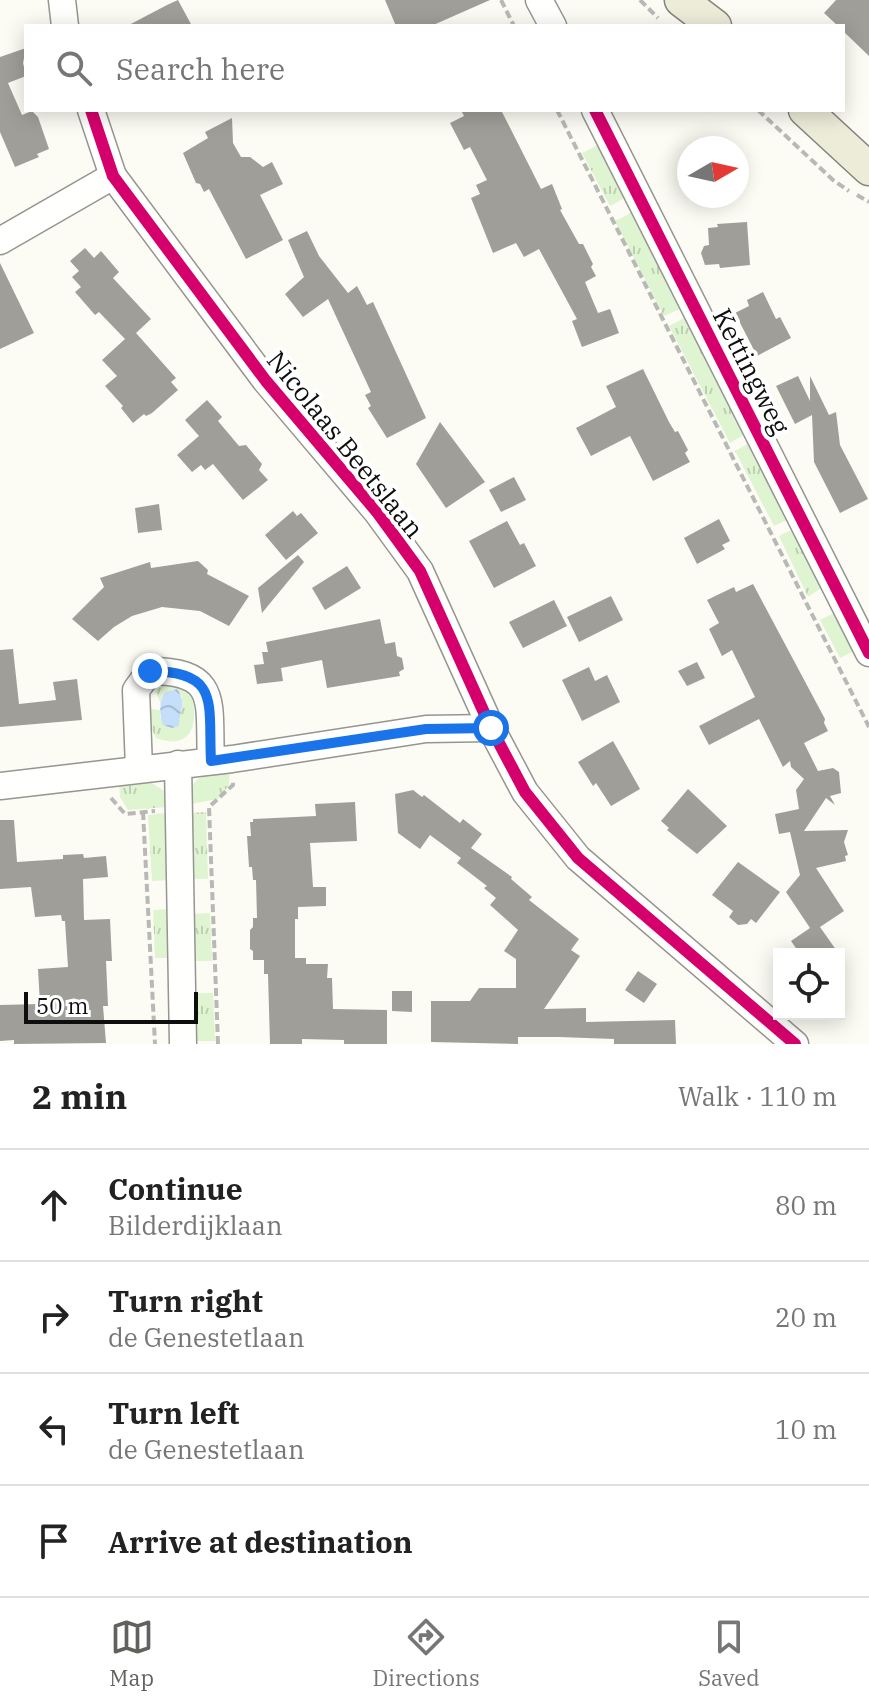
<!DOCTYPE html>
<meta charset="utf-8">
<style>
:root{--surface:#fff;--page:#f6f6f6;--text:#222;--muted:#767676;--line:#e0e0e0;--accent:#61615e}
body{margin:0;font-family:"IBM Plex Serif",serif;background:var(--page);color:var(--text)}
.controls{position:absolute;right:24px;bottom:24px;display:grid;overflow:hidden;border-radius:0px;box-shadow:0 4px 20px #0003}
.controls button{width:72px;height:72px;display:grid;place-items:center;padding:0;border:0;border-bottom:2px solid var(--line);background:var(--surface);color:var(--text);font:40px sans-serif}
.compass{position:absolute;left:677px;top:136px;width:72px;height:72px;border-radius:50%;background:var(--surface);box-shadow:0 4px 20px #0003;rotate:81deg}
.scale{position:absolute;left:24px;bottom:20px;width:174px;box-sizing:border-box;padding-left:8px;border:4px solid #0e0e0e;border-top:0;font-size:22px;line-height:28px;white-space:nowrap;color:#0e0e0e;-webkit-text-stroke:6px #fff;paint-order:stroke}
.stop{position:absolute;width:24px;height:24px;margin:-18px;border:6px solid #1a73e8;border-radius:50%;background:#fff}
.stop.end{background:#1a73e8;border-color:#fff;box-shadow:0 2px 8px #0008}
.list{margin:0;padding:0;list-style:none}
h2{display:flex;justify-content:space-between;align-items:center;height:104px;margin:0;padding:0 32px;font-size:34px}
h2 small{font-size:26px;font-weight:400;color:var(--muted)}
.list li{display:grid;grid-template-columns:52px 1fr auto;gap:24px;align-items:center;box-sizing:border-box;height:112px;padding:0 32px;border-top:2px solid var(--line)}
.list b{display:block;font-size:30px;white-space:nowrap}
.list p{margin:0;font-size:26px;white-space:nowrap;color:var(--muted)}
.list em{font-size:26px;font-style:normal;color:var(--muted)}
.icon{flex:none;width:44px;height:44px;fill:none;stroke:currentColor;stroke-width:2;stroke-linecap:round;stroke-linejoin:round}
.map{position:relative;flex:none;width:869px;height:1044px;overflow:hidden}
.search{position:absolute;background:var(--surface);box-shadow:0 4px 20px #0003;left:24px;right:24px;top:24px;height:88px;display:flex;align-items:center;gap:20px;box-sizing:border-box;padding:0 28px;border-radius:0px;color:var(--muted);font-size:30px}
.sheet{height:552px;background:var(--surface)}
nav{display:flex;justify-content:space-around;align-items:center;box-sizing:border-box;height:112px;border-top:2px solid var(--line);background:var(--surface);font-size:22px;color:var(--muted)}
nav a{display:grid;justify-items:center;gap:4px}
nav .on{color:var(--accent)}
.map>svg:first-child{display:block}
.grass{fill:url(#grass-tufts)}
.water{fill:url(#water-waves)}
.building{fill:#9f9e99}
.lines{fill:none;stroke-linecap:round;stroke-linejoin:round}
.minor-casing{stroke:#959592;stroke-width:29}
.major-casing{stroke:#82827f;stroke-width:35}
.path{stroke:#b8b8b7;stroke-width:4;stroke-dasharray:8 4;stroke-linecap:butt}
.minor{stroke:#fffffd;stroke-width:26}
.major{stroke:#edecd9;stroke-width:32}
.cycleway-casing{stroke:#fff;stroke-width:17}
.cycleway{stroke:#d6006c;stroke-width:12}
.route{stroke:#1a73e8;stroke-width:10}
.labels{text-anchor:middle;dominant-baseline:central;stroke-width:8;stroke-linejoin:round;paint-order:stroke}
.street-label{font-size:26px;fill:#0e0e0e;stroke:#fff}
</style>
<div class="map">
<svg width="869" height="1044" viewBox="0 0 869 1044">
<defs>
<pattern id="grass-tufts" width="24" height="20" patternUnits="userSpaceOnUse" patternTransform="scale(2)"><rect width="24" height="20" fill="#dff4d1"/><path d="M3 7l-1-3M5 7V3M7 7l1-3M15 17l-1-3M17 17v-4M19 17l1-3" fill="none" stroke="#bed0b2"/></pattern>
<pattern id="water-waves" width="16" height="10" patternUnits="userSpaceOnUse" patternTransform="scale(2)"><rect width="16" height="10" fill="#c5defa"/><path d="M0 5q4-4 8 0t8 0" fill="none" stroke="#a8bdd5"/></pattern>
</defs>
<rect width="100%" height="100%" fill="#fcfcf4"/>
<g class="grass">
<polygon points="598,145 625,198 610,206 582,153"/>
<polygon points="631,213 680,309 664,316 615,221"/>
<polygon points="686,317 745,434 730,443 669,326"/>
<polygon points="751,442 789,519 774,526 735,451"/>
<polygon points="793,529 823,587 808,597 779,536"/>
<polygon points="832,614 837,615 853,648 852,652 840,658 820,620"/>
<path d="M164 684 190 690C199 720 195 752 156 738L150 725 151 709 160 710V718L179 716 182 696 176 689 162 696 161 704 155 691Z"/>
<path d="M230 770 229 785 218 799 186 805C192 774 202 776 230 770Z"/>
<polygon points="147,780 166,792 167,807 128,810 120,797 119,782"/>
<polygon points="206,812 208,879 190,879 187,813"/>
<polygon points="167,813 170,880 152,881 148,815"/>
<polygon points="171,909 173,958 155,958 153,910"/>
<polygon points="210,913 212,961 194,961 192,914"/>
<polygon points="195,993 213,993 215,1041 197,1041"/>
</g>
<path class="water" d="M177 689C187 701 179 712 179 726L172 728 163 725C159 715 159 701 165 692Z"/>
<g class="building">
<polygon points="178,0 192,26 127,26 167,5"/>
<polygon points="385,0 490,0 431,26 396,26"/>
<polygon points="836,0 869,0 869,56 843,31 843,26 838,26 824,13"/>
<polygon points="26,48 23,63 26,76 8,83 22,115 32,111 38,117 49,149 37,154 39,157 15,167 0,132 0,57"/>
<polygon points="461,110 501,110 541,189 552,184 562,209 560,210 579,244 583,244 593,264 591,267 596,276 585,282 598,313 610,309 619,333 582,347 572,321 577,319 539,249 524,257 516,243 493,253 471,198 480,194 476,185 487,180 470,147 464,150 450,123 464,116"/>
<polygon points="232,118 233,143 241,157 250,157 263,167 272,162 283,184 260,195 283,240 246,259 209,189 204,192 200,184 196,183 183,153 208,138 205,132"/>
<polygon points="747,222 750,265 720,268 719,264 705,265 701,253 704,246 709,245 708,228 718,227 717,224"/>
<polygon points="307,231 319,256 348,293 357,286 367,305 373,302 426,418 387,438 368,408 371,406 365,395 371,392 328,299 303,317 285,294 304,277 288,240"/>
<polygon points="85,248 94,258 101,251 119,272 113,278 151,319 136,333 176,378 171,382 178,390 152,413 146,416 144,414 133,423 121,408 123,406 105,386 117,376 102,360 125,339 99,312 95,315 75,292 81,287 72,277 79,271 70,261"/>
<polygon points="0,263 34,333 0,349"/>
<polygon points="763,292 776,319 780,317 791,338 757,356 735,313 749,306 747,300"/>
<polygon points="643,369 669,422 675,432 678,431 688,450 685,453 690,462 653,481 630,436 591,456 576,428 616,407 606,386"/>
<polygon points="798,376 810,401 810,376 829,415 836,412 840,445 868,499 840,513 814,462 812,415 795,424 776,386"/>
<polygon points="207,400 222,417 218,421 239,446 246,445 262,464 259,470 268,480 243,500 213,464 205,470 201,465 192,472 177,455 199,436 185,420"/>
<polygon points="440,422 485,482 446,508 416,464"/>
<polygon points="514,477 526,500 501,512 489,490"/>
<polygon points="159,504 162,530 138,533 135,508"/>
<polygon points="293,511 297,516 301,513 318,533 286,560 265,535"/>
<polygon points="719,519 730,541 722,545 725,549 697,564 684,538"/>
<polygon points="507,521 520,545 524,543 536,566 494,588 469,541"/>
<polygon points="298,555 304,562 262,613 258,588"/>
<polygon points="198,561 208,570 207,574 249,596 229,626 200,611 162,607 132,616 114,627 98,641 72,619 104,587 100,578 150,562 151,568"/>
<polygon points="347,566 361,588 325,610 312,588"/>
<polygon points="753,584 825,719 824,723 828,731 804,743 818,771 833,768 839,772 841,793 830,796 835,805 826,798 804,831 848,830 844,842 848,855 845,856 846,861 816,868 844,911 820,927 839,954 800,954 791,941 810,928 786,892 800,875 790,832 779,834 775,814 799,809 796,790 804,779 791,767 790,761 783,767 759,719 709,745 699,726 755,697 732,650 722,656 709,629 719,623 707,600 734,587 736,592"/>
<polygon points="611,596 623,620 579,642 567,617"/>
<polygon points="554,600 567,626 523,648 509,622"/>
<polygon points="380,619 385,644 395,642 397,656 402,658 404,669 399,672 400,676 327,688 322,660 281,668 283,681 257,684 254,665 264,664 262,652 268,652 266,642"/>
<polygon points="13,649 19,704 56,700 53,682 77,679 82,720 0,727 0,650"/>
<polygon points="697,662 705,678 687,686 678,671"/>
<polygon points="589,667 595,681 607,675 620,702 582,721 562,680"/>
<polygon points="613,741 640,789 611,806 596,783 593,786 578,762"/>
<polygon points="688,789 727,826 697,854 667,830 669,828 661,821"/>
<polygon points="413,790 422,797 424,795 460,823 463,819 482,834 471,848 512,877 511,879 532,897 529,900 579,939 571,950 580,956 544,1009 586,1008 586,1022 675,1020 676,1044 614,1044 614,1039 559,1037 518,1037 518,1044 431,1042 431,1001 470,1001 479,988 516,988 516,959 504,951 518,930 490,905 496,898 484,888 487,886 457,863 461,858 430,835 420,849 398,833 395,794"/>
<polygon points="355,802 357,841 310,843 313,887 326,887 326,906 298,907 298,919 295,919 295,958 306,958 306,964 328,964 327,978 332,978 333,1009 387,1010 387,1044 344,1044 344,1040 302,1039 302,1044 270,1044 268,974 264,974 264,960 253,960 253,951 250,949 250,930 253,927 253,918 257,918 256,880 253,880 252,867 249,867 247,836 251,836 250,822 253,822 253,819 316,816 315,804"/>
<polygon points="0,820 14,820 17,862 63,859 63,855 83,854 84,858 106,856 108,877 83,879 84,920 110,919 112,961 106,961 108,1006 103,1006 106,1043 14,1044 14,1040 0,1041 0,1005 40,1004 38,969 68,967 65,921 62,921 61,915 35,917 31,887 0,889"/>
<polygon points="738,862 780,892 756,923 751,919 747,924 738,925 729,917 733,911 712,895"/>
<polygon points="638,971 657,984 644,1003 625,990"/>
<polygon points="392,991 412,991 412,1012 392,1011"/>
</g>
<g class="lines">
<g class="minor-casing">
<g id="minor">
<polyline points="62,0 65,26"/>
<polyline points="539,0 553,26"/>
<polyline points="91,110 113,176 266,381 377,512 420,571 491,728 525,792 578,858 795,1044"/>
<polyline points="595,110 869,653"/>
<polyline points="0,241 113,176"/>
<polyline points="178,764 183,1044"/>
<path d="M139 768 136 690 150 671C221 671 208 704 211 761"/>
<polyline points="0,786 232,759 426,729 491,728"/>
</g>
</g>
<g class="major-casing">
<g id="major">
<polyline points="681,0 715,26"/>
<polyline points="805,110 869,169"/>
</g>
</g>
<g class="path">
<polyline points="501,0 514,26"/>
<polyline points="640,0 658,18"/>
<polyline points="557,110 869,727"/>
<polyline points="758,110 833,180 849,191"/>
<polyline points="857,195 869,202"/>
<polyline points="111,798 125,814 155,811"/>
<polyline points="143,812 155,1044"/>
<polyline points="218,1044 209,807 233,785 233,781"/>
</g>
<use href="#minor" class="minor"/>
<use href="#major" class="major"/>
<g class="cycleway-casing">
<g id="cycleway">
<polyline points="91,110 113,176 266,381 377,512 420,571 491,728 525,792 578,858 795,1044"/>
<polyline points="595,110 869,653"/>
</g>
</g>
<use href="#cycleway" class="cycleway"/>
</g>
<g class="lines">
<path class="route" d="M150 671C221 672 208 703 211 761L426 729 491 728"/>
</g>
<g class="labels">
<g class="street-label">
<text transform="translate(752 371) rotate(63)">Kettingweg</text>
<text transform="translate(346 444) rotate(51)">Nicolaas Beetslaan</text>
</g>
</g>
</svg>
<div class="controls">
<button><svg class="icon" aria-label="locate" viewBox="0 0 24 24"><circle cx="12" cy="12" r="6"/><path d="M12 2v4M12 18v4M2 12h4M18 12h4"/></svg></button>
</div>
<svg class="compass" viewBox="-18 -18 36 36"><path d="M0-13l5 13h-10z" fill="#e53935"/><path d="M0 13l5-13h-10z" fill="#767676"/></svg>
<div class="scale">50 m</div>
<div class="stop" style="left:491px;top:728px"></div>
<div class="stop end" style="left:150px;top:671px"></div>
<div class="search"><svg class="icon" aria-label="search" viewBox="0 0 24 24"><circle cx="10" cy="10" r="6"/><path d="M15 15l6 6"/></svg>Search here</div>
</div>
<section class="sheet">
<h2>2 min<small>Walk · 110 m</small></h2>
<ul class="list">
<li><svg class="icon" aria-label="ahead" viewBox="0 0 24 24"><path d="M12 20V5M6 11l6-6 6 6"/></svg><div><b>Continue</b><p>Bilderdijklaan</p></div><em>80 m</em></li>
<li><svg class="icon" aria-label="right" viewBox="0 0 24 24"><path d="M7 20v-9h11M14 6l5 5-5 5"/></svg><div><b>Turn right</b><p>de Genestetlaan</p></div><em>20 m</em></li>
<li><svg class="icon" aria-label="left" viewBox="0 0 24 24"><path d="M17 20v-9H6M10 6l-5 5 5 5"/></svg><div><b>Turn left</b><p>de Genestetlaan</p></div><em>10 m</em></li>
<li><svg class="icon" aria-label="arrive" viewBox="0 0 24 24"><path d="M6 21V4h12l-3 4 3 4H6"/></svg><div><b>Arrive at destination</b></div></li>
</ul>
</section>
<nav>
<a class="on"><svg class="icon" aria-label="map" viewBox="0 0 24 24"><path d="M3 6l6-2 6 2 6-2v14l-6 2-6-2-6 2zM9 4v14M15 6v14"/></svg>Map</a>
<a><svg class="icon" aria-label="directions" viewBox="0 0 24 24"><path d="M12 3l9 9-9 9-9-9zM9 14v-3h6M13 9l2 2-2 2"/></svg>Directions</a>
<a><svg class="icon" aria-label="saved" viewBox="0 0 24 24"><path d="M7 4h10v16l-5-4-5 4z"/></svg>Saved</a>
</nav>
